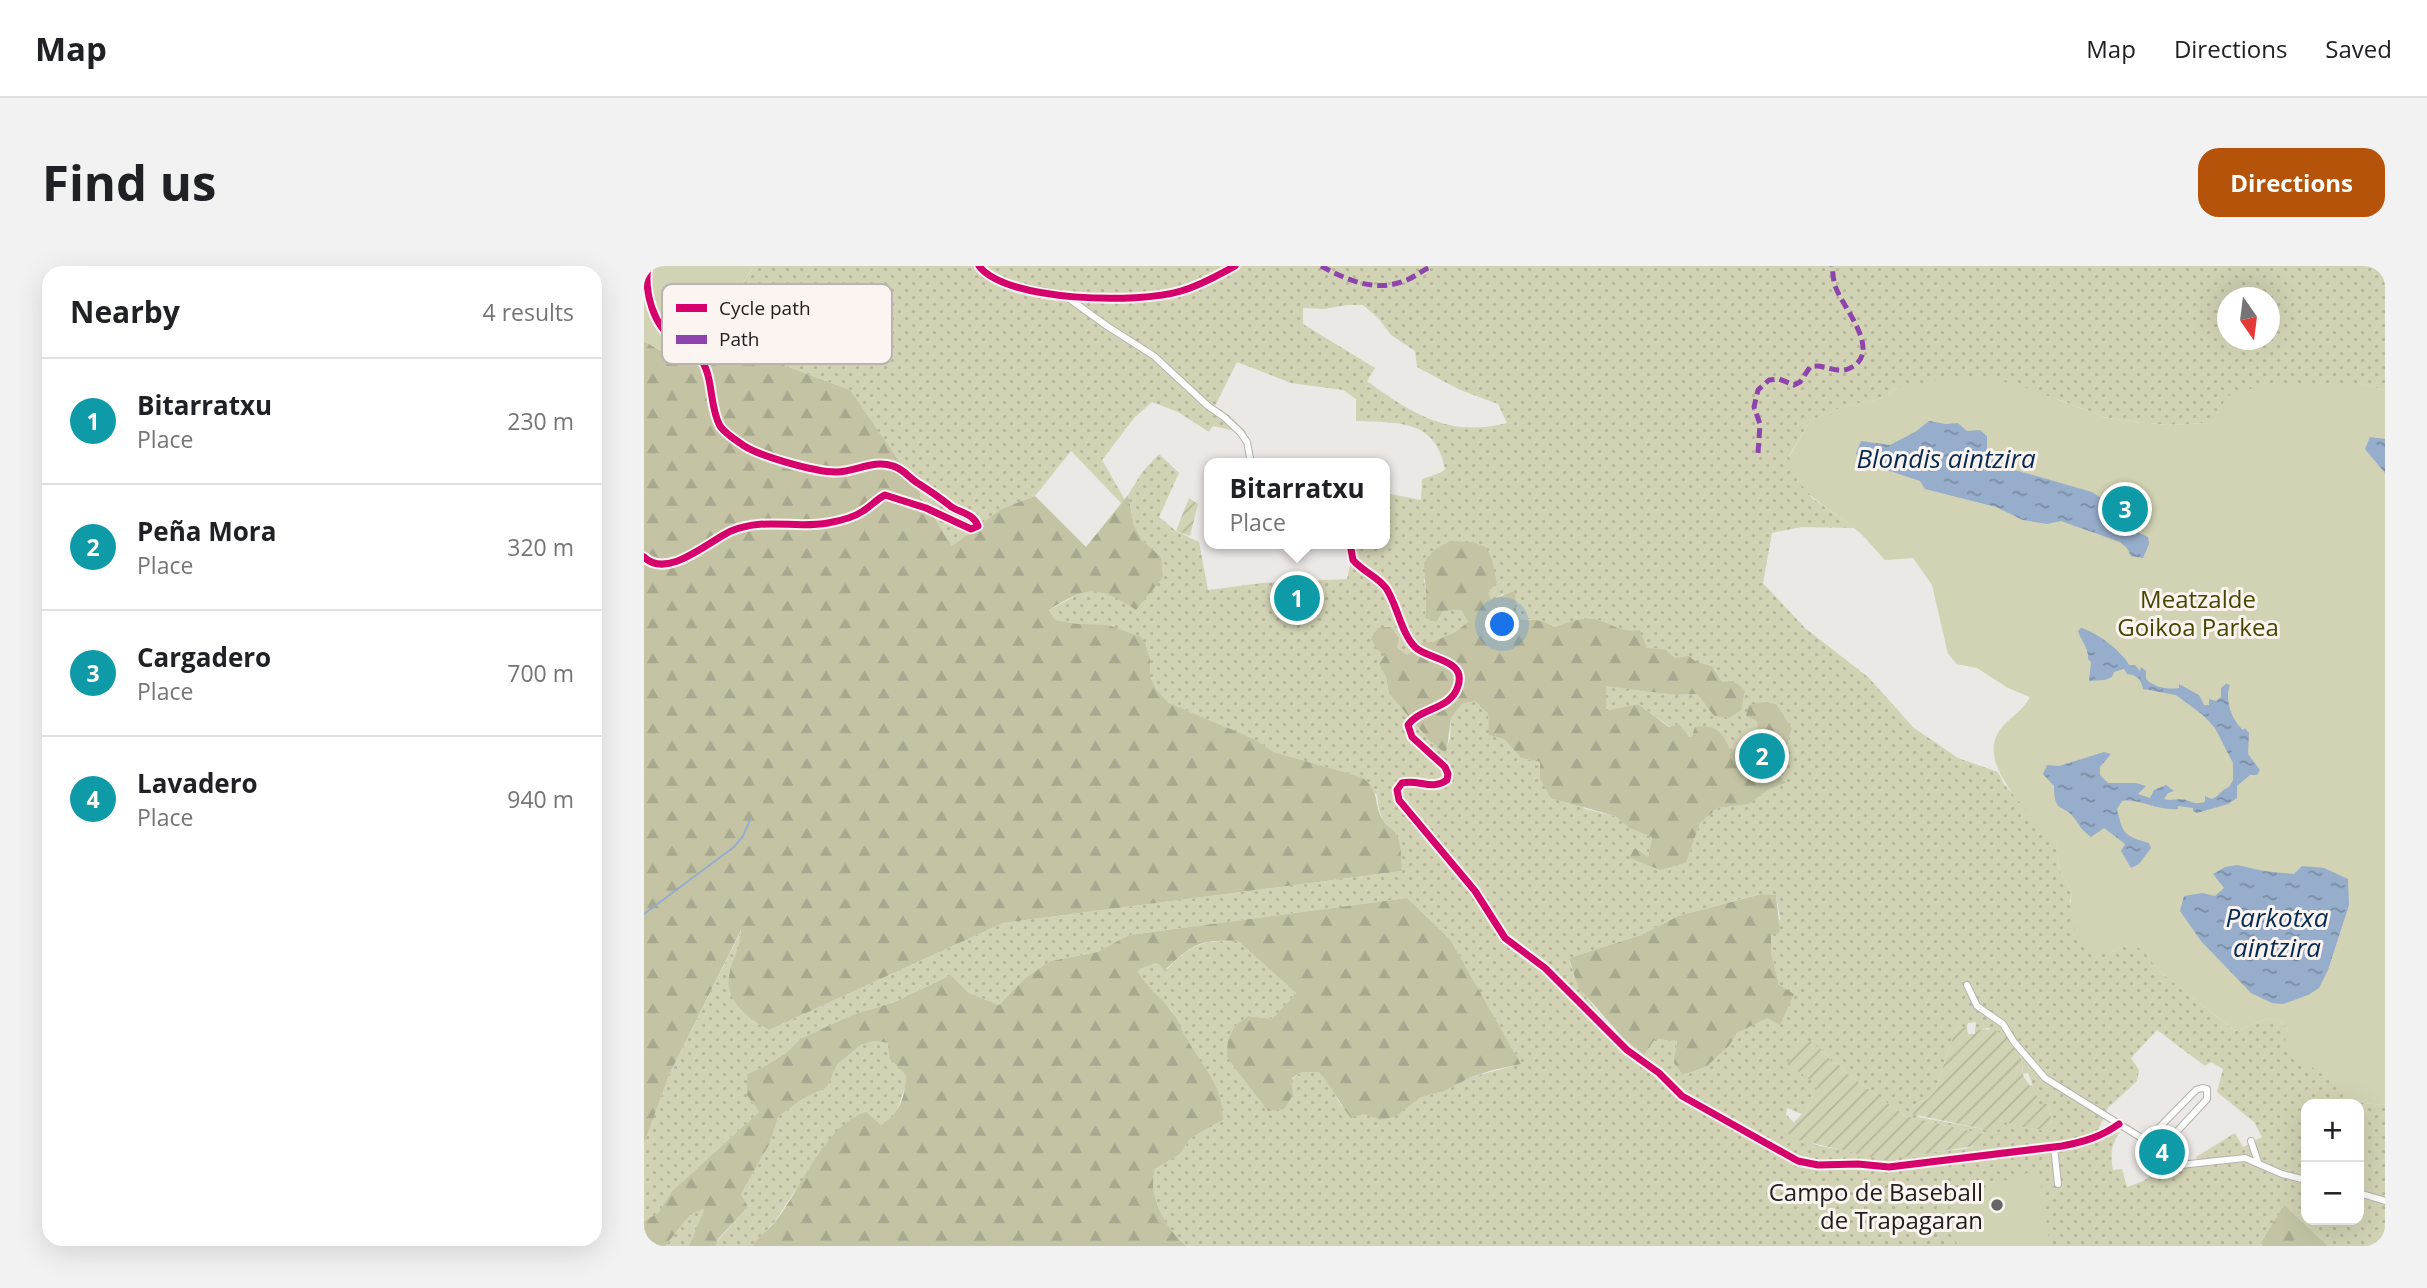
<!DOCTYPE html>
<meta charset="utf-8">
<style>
:root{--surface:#fff;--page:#f2f2f2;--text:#202124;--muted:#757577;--line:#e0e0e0;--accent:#b45309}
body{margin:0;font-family:"Open Sans",sans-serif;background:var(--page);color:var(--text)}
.controls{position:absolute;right:21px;bottom:21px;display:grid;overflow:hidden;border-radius:14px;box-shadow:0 7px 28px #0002}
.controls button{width:63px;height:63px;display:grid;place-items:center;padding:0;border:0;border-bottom:2px solid var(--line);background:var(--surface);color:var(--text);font:35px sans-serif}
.compass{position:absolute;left:1573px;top:21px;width:63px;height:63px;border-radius:50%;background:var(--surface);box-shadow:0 7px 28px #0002;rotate:166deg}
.you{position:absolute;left:859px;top:359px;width:24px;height:24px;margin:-18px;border:5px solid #fff;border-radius:50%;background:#1a73e8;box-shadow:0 0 0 10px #1a73e833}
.badge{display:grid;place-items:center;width:46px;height:46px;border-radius:50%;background:var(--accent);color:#fff;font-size:23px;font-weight:700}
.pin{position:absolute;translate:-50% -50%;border:4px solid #fff;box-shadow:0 2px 7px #0006}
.popup{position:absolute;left:560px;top:192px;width:186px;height:91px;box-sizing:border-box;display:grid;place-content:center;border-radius:14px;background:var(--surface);filter:drop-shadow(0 2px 5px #0005);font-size:23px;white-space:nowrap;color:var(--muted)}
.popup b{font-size:26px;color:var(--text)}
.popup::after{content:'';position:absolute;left:50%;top:100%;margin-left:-14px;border:14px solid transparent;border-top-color:var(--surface)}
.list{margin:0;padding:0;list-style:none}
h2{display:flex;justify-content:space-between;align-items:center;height:91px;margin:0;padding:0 28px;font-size:30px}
h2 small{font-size:23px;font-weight:400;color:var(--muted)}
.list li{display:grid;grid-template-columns:46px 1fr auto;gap:21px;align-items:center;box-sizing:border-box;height:126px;padding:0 28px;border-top:2px solid var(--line)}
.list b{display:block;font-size:26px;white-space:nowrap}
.list p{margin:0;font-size:23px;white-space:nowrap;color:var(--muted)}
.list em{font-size:23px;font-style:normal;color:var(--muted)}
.map{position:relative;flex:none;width:1741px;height:980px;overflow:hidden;border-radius:21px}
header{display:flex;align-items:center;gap:42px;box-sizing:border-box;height:98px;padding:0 35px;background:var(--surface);border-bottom:2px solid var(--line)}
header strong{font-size:33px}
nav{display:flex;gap:38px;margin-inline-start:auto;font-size:24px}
.intro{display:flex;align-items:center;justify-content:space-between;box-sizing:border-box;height:168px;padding:0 42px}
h1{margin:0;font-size:49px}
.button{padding:18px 32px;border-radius:21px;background:var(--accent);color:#fff;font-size:24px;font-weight:700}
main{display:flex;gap:42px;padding:0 42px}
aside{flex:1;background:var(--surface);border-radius:21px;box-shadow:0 7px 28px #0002}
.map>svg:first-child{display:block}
.grass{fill:url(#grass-dots);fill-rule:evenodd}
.forest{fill:url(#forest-firs)}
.park{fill:#d2d3b4}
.garden{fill:url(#garden-furrows)}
.water{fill:url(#water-ripples)}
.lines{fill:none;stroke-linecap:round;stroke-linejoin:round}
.stream{stroke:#96adcb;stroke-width:2}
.minor-casing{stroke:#b5b3b1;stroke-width:8}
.minor{stroke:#fcfcfb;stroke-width:6}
.quiet{stroke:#8e44ad;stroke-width:5;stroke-dasharray:10 5;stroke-linecap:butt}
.cycleway-casing{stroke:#fbf4f0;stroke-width:11}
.cycleway{stroke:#d6006c;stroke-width:7}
.poi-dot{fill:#686664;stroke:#fbf4f0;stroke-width:2.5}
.labels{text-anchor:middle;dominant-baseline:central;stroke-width:6;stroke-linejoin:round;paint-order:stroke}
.park-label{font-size:24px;fill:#454600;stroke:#fbf4f0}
.poi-label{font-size:24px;fill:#22201e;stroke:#fbf4f0;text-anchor:end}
.water-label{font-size:26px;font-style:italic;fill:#052a53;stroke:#fbf4f0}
.key{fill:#fbf4f0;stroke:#bab4b1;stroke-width:2}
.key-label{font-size:19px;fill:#22201e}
</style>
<header>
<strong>Map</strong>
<nav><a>Map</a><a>Directions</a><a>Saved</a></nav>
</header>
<div class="intro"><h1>Find us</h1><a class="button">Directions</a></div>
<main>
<aside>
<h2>Nearby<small>4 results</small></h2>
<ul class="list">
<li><span class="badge" style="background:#0f9aa8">1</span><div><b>Bitarratxu</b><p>Place</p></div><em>230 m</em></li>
<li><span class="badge" style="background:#0f9aa8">2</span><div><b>Peña Mora</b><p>Place</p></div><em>320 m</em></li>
<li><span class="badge" style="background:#0f9aa8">3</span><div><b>Cargadero</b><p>Place</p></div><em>700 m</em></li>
<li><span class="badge" style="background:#0f9aa8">4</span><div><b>Lavadero</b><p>Place</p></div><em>940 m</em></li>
</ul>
</aside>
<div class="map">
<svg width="1741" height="980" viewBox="0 0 1741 980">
<defs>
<pattern id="grass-dots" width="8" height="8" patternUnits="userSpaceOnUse" patternTransform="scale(1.75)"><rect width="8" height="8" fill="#d2d3b4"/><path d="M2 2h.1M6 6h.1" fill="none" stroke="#b4b59a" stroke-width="1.8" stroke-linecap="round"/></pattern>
<pattern id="forest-firs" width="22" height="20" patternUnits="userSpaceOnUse" patternTransform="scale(1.75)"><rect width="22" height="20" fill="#c4c4a5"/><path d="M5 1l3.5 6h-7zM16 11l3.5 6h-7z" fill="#a8a88e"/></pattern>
<pattern id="garden-furrows" width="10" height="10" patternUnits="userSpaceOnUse" patternTransform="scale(1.75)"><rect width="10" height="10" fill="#d2d3b4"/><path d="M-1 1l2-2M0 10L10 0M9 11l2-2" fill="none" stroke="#b4b59a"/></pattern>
<pattern id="water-ripples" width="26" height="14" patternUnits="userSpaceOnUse" patternTransform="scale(1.75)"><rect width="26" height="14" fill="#96adcb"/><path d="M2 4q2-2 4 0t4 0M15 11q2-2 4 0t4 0" fill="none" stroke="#7a8ca4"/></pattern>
</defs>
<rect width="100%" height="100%" fill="#ebe8e6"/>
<g class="grass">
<path d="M110 0H1741V124L1714 117 1565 157 1522 159 1463 152 1413 133 1253 122 1236 133 1201 140 1166 155 1145 190 1168 232 1211 262 1157 261 1128 267 1119 317 1161 362 1224 411 1270 462 1314 492 1354 506 1360 518 1413 577C1412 597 1416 609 1428 625L1426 636 1466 687 1481 679 1493 680 1500 685 1514 704 1591 765C1609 762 1632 739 1644 765L1718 837 1741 839V980H1684L1640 939 1617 976 1618 980H543C527 968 514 946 510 926 508 919 510 910 510 902L536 888 547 872 579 854 528 745 502 720 493 704 513 697 522 704C550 677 555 675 594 675L652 727 628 753 604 750 590 761 649 829 648 813 658 806H674L687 819 697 840 738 854 776 832 803 824 827 811 877 798 806 673 763 632 485 669 453 686 407 695 381 712 355 739 325 727 307 709 248 737 210 748 156 773 142 787 119 801 103 808V829L115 846 28 925 14 947 0 955V878L25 809 99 661C90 712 67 732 125 764L359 657 758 605 751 567 739 554 735 544 733 529 716 511 630 486 609 473 525 437 513 424 506 411V393L502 379 434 358 411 354 405 344 433 329 449 323 473 331 517 291 498 274 490 260 484 229 499 205 515 188 535 207 515 251 532 265 555 276 564 324 618 317 703 313 706 300 703 278H740L741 227 777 234 778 213 796 207 801 203C791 152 753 157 712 155V133L699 124 647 117 593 96 571 140 585 149 602 166 611 197H605L600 176 592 165 569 160 565 166 534 146 508 136 490 152 458 194 481 234 477 237 427 185 391 230 357 243 308 280 285 243 275 242 206 124 99 84C95 77 90 70 88 63 82 41 98 18 110 0ZM1584 32H1626V74H1584ZM703 39H719L734 52 747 69 771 85 773 101 814 123 854 138 863 157C806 172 768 148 723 115L731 102 659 58V42L680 43ZM780 313 844 326 847 335 859 328 872 344 877 355 886 353 910 361 943 353 955 354 970 362 986 366 1003 382 1021 383 1031 392 1068 400 1078 416 1070 450 1053 428 1031 429 961 419 962 446 994 438 1026 461 1035 458 1047 473 1101 486C1111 476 1114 469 1113 455L1148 463 1134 505 1141 517 1124 524 1105 538 1074 542 1056 557 1042 597 1016 604 985 592 1004 591 1008 571 985 562 971 550 941 543 896 496 877 492 860 473 846 469 844 448 831 435 818 438 807 452 806 472 801 487 787 476 745 428 742 411 735 398 741 389 753 381 763 389 779 376H789L811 366 824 356 817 344 799 345 781 352 782 331ZM1116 628 1132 629 1136 653 1127 669V686L1135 719 1124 752 1093 767 1085 780 1062 801 1040 809 1031 797 1033 775 1011 773 999 789C968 763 934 732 925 692L997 669 1034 650ZM1332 756 1331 764 1344 762 1377 789 1379 808 1384 807 1394 835 1391 837 1392 839 1405 838 1409 866 1372 860 1355 854 1344 864 1274 851 1269 839 1284 833 1291 825 1312 762 1323 761 1324 757ZM1513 764 1561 800 1567 796 1579 803 1573 826 1610 856 1618 871 1599 881 1591 867 1552 891 1555 901 1530 902 1513 894C1507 915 1502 914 1483 921L1478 903 1469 904C1466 890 1467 878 1476 866L1461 871 1455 862 1464 842 1493 815 1495 804 1487 792ZM1180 785 1189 798 1193 796 1201 806 1261 850 1338 868V878L1321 883 1268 888 1244 893 1172 879 1142 865 1150 857 1142 848 1143 842 1160 849 1174 819ZM1662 838H1715V954H1662Z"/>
<polygon points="230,775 245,777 262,809 261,821 251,851 151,925 131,955 109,980 72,980 74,974 104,941 97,928 126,877 134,851 157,834 183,821 193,799 217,779"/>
<polygon points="62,941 45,980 21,980 46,949"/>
</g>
<g class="forest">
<path d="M0 75 17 85 99 84 206 124 276 226V241L285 243 308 280 357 243 391 230 442 281 484 229 490 260 498 274 517 291 519 311 492 344C454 319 443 320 405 344L411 354 434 358 464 359 497 371 502 379 506 393V411L513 424 525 437 610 473 630 486 717 511C738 525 728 537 739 554 742 559 748 562 751 566 758 578 757 593 758 605L359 657 125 764C106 754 81 736 85 711 87 694 97 682 97 664L25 809 0 878Z"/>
<path d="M806 275 828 276 842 281 848 294 853 317 844 326 847 334 871 325 872 344 877 354C889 353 899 354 910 361 924 357 939 350 954 354 971 359 976 367 996 364L1003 382 1021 383 1031 392 1045 390 1052 396 1068 400 1078 416 1089 415 1101 424 1097 444 1085 452 1070 450 1053 428 1031 429 962 420V445L994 438 1025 461 1035 458 1047 473 1051 461C1069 458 1079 465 1085 482L1100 486C1111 476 1114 469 1113 455L1102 450 1105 439 1118 436 1132 438 1148 463 1134 505 1141 517 1124 524 1105 538 1074 542 1056 557 1042 597 1016 604 985 592 991 582 1004 591 1008 571 985 562 971 550 907 532 896 513V496L877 492 860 473 845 469 844 448 831 435 818 438 807 452 802 488 787 476 745 428 742 411 735 398 741 389 734 384 727 373 734 362 747 361 755 372 753 381 763 389 779 376H789L811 366 824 356 817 344 799 345 792 356 781 352 782 331 780 296 790 284Z"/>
<polygon points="1117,628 1132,629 1136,667 1127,669 1127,686 1135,719 1150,728 1136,759 1124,752 1093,767 1085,780 1062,801 1039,809 1030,797 1033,775 1011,773 1000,789 980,773 934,721 925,692 997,669 1034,650"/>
<path d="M763 632 806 673 877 798 849 804 827 811 803 824 776 832 752 850 737 854 719 848 707 852C694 836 689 820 674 806H658L648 812 649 829 640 843 624 845 583 791 584 775 590 761 604 750 628 753 652 727 594 675C555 674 550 677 521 704L513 697 493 704C503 723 517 730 528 746 535 755 538 766 544 775 561 805 578 817 579 854L547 872 536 888 510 903C510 910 508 919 510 926 514 946 527 968 543 980H109C114 971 124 964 131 956 158 923 180 859 222 846L237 859C256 848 261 831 262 809L246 793 244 777 230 775 217 779 193 799 183 821 157 834 134 851 126 877 97 928 104 941 74 973 72 980H45L61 942 46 949 21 980H0V955L14 947 28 925 115 846 103 829V808L119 801 142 787 156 773 210 748 248 737 307 709 325 727 355 739 381 712 407 695 453 686 485 669Z"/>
<polygon points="1640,939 1684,980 1618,980 1617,976"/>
</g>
<g class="park">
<path d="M0 0H110C98 17 82 41 88 63 90 70 95 77 99 84L17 85 0 75Z"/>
<path d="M1319 109 1372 118 1463 152 1522 159 1565 157 1584 130 1619 119 1714 117 1741 124V839L1718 837 1639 780 1644 765C1632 739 1609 762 1591 765L1514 704 1500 685 1493 681 1481 679 1466 687C1460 686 1450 685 1444 682 1428 671 1425 642 1428 625 1416 609 1412 597 1413 577 1392 554 1333 501 1354 467 1362 453 1376 449 1386 431L1364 422 1333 402 1313 398 1304 388 1288 319 1269 292 1241 294C1231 284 1222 271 1210 262 1181 238 1155 231 1145 191L1166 155 1201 140 1236 133 1253 122Z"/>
<path d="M1395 903 1406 980H1314C1306 965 1303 950 1307 933Z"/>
</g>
<g class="garden">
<polygon points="545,232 554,238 546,270 532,265"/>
<path d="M1323 761 1324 768H1331V764C1351 761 1367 768 1376 789 1379 795 1377 804 1380 811 1382 814 1384 816 1386 820L1388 819 1395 835 1391 838H1405L1409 866 1372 860 1355 854V864H1344L1267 848 1269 839 1284 833 1291 825 1312 762Z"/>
<polygon points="1161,772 1180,785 1189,798 1193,796 1201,806 1261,850 1339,868 1338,879 1239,894 1148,872 1142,865 1158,848 1160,849 1174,819 1143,798"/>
</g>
<g class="water">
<polygon points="1285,155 1302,158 1314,157 1323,165 1336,164 1343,170 1343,190 1357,200 1448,226 1477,245 1495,267 1504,271 1505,278 1499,292 1487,290 1483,282 1476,276 1417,255 1403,258 1379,254 1352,241 1281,223 1276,215 1216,195 1212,187 1217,175 1246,179 1271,166"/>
<polygon points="1726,171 1741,173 1741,207 1721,183"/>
<path d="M1437 362C1451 365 1479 386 1485 399H1491L1496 405 1497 401 1502 405V413C1509 421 1524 424 1535 422V418L1555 429 1560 439H1565V433L1572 435 1577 431V422L1582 418 1586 419C1580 433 1588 455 1599 464L1601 462 1605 467 1604 488 1616 504 1613 509H1606L1593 520V532L1584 538 1553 547 1549 545V542L1534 540V543C1512 545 1495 532 1478 535L1473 543C1479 568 1480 570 1505 577L1507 582 1495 598 1487 602 1477 585 1481 578 1460 562 1447 571C1439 565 1436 561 1431 553 1420 537 1410 549 1410 520L1399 508 1403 499 1415 500 1460 486 1467 488 1456 501V509L1464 517H1492L1502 520 1494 528 1506 532 1510 524 1522 519 1530 525 1524 527 1520 533C1527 535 1531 533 1538 533 1547 535 1551 539 1561 536V530L1568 533C1575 530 1577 524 1585 521L1589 514V497L1571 462 1559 449 1532 429 1499 423C1497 413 1493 409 1483 408L1480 403 1470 406 1468 411 1461 414 1445 415 1447 396 1444 393C1445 382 1437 375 1434 365Z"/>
<polygon points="1593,599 1620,605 1650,608 1658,600 1680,602 1704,613 1705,639 1684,704 1675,722 1664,729 1639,738 1628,737 1607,727 1557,675 1536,645 1540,630 1558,627 1571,630 1580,622 1569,608 1581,601"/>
</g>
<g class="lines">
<polyline class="stream" points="0,648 90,581 99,570 107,552"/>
<g class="minor-casing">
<g id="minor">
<polyline points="335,0 341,9 360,18 420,29 463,60 510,90 564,140 580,151 596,166 603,176 607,197"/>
<path d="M706 278 709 294C718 305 733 310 742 322 753 338 757 367 771 381 784 394 823 393 814 420 807 444 777 441 764 459L768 471 801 501 804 508 803 514C788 525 775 513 758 517L753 524 755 534 831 625 861 672 901 702 983 784 1015 807 1038 830 1154 895 1174 899 1214 898 1245 901 1418 880C1439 876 1457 871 1475 858"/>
<path d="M0 291C23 314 65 275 87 265 121 251 150 263 184 257 195 255 209 252 219 245 227 240 233 233 241 229L282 242 327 263 334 260C329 246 314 247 305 239 295 231 286 225 275 218 266 213 260 203 249 200 229 193 212 206 192 206 172 206 112 190 96 177 90 173 80 166 76 160 65 140 70 113 57 93 52 85 40 81 32 75 9 60 0 26 4 0"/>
<polyline points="1323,719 1333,740 1359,758 1370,776 1401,812 1496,871 1518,895 1536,899 1601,892 1638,908 1662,914"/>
<polyline points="1607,875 1614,896"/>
<polyline points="1501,876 1552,824 1558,822 1563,823 1563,833 1526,873 1509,887"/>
<polyline points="1410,881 1414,918"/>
<polyline points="1715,927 1741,935"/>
</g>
</g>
<use href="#minor" class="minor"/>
<g class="quiet">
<path d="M677 0C705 15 732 27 763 14 772 10 779 4 788 0"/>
<path d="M1114 187 1116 158 1110 141 1114 124 1125 114 1135 113 1150 119 1156 116 1166 101C1180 97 1190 108 1204 103 1241 88 1199 42 1192 22 1189 15 1189 7 1188 0"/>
</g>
<g class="cycleway-casing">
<g id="cycleway">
<path d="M335 0C362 36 495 38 537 25 555 20 575 9 591 0"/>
<path d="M706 278 709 294C718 305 733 310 742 322 753 338 757 367 771 381 784 394 823 393 814 420 807 444 777 441 764 459L768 471 801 501 804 508 803 514C788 525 775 513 758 517L753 524 755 534 831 625 861 672 901 702 983 784 1015 807 1038 830 1154 895 1174 899 1214 898 1245 901 1418 880C1439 876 1457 871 1475 858"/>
<path d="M0 291C23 314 65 275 87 265 121 251 150 263 184 257 195 255 209 252 219 245 227 240 233 233 241 229L282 242 327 263 334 260C329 246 314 247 305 239 295 231 286 225 275 218 266 213 260 203 249 200 229 193 212 206 192 206 172 206 112 190 96 177 90 173 80 166 76 160 65 140 70 113 57 93 52 85 40 81 32 75 9 60 0 26 4 0"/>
</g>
</g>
<use href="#cycleway" class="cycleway"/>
</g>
<circle class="poi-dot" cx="1353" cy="939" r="7"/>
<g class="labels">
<g class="park-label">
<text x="1554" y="332">Meatzalde<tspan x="1554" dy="28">Goikoa Parkea</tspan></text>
</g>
<g class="poi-label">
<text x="1339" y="925">Campo de Baseball<tspan x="1339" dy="28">de Trapagaran</tspan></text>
</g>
<g class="water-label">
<text x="1302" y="192">Blondis aintzira</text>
<text x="1633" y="651">Parkotxa<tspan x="1633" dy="30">aintzira</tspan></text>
</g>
</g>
<rect x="18" y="18" width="230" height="80" rx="10" class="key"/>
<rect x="32" y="38" width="31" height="8" fill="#d6006c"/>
<rect x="32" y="69" width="31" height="9" fill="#8e44ad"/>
<g class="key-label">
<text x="75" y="49">Cycle path</text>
<text x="75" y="80">Path</text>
</g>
</svg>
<div class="controls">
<button>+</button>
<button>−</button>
</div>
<svg class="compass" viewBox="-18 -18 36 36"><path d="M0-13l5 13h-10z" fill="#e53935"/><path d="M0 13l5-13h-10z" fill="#757577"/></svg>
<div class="you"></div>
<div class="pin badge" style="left:653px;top:332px;background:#0f9aa8">1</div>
<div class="popup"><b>Bitarratxu</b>Place</div>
<div class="pin badge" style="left:1118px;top:490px;background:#0f9aa8">2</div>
<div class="pin badge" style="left:1481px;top:243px;background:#0f9aa8">3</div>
<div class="pin badge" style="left:1518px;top:886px;background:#0f9aa8">4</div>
</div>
</main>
